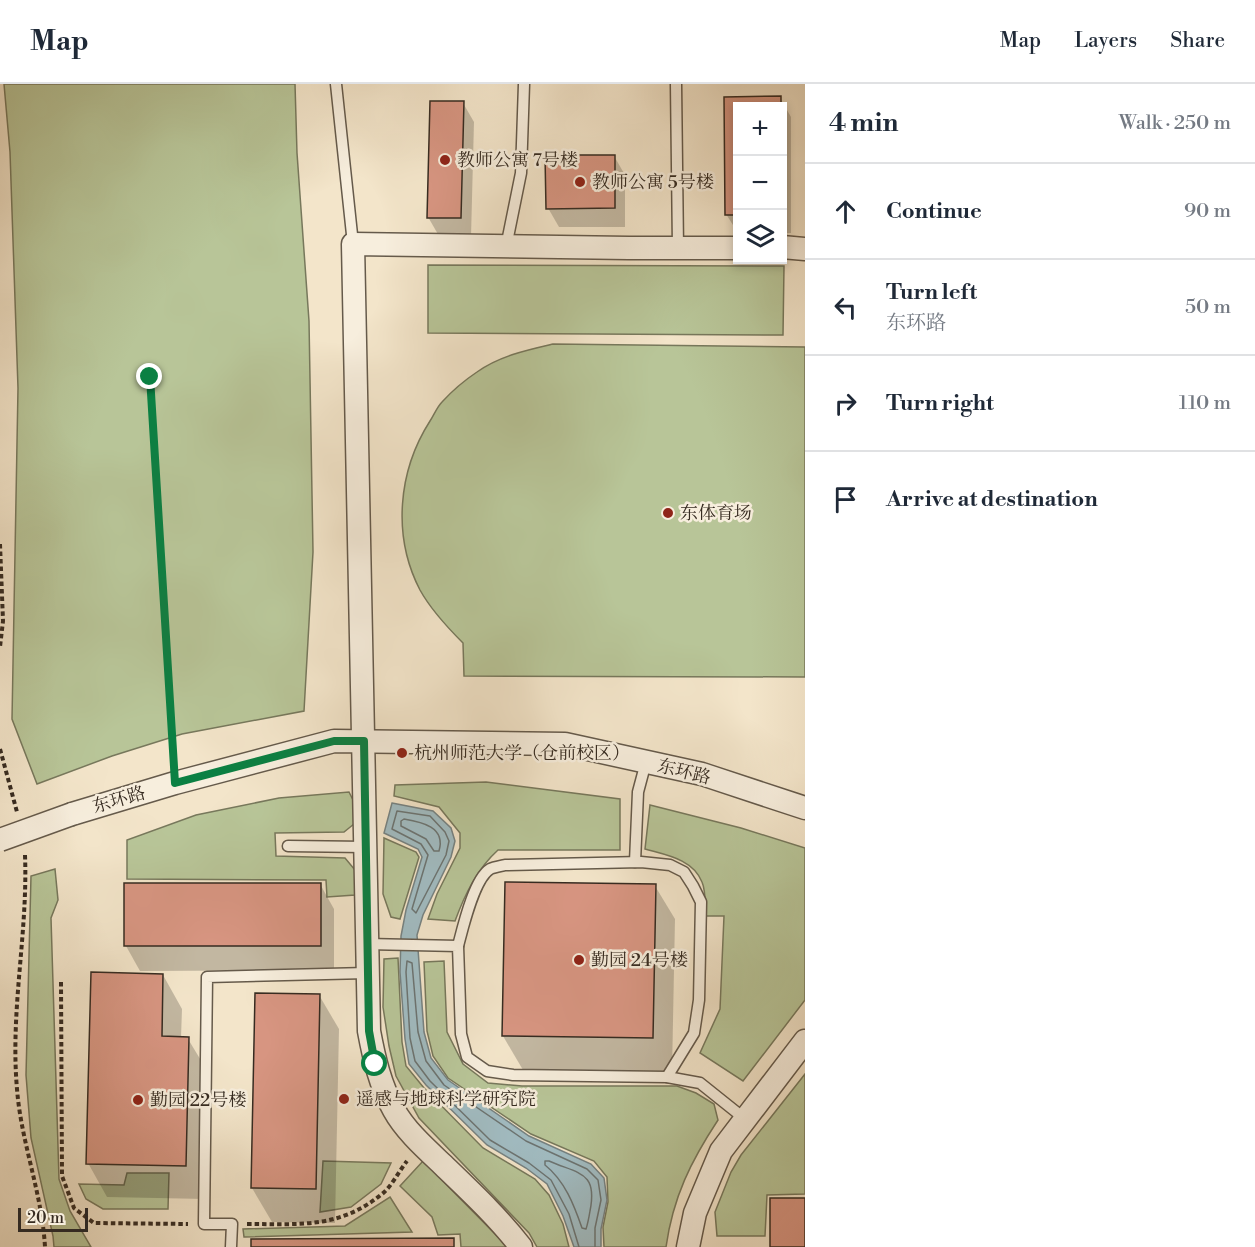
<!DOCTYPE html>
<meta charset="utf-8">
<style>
:root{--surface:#fff;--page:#f2f2f3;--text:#1f2937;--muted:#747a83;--line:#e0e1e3}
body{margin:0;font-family:"Libre Bodoni","Noto Serif SC",serif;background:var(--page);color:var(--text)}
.controls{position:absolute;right:18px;top:18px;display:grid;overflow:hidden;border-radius:0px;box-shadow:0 3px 9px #0003}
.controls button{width:54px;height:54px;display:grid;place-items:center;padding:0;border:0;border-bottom:2px solid var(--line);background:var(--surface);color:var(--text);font:30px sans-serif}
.scale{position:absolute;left:18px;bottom:15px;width:70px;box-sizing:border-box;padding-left:6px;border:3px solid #362b21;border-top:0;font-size:16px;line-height:21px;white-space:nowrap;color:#362b21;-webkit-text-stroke:4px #f7eedd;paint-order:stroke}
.stop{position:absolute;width:18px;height:18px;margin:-14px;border:4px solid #0b8043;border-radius:50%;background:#fff}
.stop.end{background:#0b8043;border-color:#fff;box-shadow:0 2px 6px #0008}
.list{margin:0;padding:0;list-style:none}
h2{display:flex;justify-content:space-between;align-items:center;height:78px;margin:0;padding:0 24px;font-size:26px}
h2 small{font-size:20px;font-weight:400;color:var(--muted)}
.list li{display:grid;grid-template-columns:39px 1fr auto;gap:18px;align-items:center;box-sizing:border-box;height:96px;padding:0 24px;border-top:2px solid var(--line)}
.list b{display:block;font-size:22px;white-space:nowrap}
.list p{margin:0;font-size:20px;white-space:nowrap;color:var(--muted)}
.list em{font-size:20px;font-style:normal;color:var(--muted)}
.icon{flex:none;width:33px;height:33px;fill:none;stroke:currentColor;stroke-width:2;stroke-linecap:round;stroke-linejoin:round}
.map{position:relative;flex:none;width:805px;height:1163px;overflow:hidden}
header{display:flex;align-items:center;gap:36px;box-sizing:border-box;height:84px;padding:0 30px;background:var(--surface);border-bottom:2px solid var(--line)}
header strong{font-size:28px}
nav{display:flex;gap:33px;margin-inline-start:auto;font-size:21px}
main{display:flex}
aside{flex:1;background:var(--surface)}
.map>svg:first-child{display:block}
.green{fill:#b8c598;stroke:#77785c;stroke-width:1.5}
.water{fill:#a1bcc2;stroke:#768282;stroke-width:1.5}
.shadow{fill:#0003}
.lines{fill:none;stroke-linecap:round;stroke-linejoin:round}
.shore{stroke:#6c7472;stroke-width:1.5}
.building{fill:#d79581;stroke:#362b21;stroke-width:1.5}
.lane-casing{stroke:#655a4b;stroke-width:13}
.street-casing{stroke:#655a4b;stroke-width:25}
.path{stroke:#362b21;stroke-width:4;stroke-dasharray:4.5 3;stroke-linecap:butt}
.lane{stroke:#f7eedd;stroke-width:10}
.street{stroke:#f7eedd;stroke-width:22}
.street-bridge-casing{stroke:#655a4b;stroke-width:25;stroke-linecap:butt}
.street-bridge{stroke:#f7eedd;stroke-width:22}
.route{stroke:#0b8043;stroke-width:8}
.poi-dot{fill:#8f2418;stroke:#f7eedd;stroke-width:2}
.labels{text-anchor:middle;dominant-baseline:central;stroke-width:5;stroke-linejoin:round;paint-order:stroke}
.poi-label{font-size:18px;fill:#362b21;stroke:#f7eedd;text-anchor:start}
.street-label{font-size:18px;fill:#362b21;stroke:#f7eedd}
</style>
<header>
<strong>Map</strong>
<nav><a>Map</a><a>Layers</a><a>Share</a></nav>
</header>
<main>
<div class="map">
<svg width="805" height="1163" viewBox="0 0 805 1163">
<rect width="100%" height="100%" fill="#f3e5ca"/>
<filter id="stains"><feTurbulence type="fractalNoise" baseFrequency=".00333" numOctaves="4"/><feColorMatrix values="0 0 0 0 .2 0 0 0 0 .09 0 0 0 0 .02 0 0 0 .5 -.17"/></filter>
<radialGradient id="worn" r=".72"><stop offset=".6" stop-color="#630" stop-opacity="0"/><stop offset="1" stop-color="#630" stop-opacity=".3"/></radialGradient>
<g class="green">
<polygon points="4,0 295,0 297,69 309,237 313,468 304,627 182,650 112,672 37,700 12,635 18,304 10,68"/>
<polygon points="428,181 784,182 783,251 428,249"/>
<path d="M553 260 805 263V593L464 592 463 559C447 543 431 526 420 506 392 452 398 387 430 337 434 331 437 323 442 318 452 307 465 296 477 288 499 272 527 266 553 260Z"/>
<path d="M486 698 620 715V766H498C477 785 465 810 455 837L428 835 437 810 460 764V749L439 723 394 712 395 701Z"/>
<polygon points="349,708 355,720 354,740 344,748 275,749 276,772 345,774 355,786 355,811 327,813 326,796 127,795 127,756 196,731 279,714"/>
<path d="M650 721 741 744 805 764V916L743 997 700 969 720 925 724 832H706C705 821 706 807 702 798 693 775 666 771 645 765Z"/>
<polygon points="384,754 416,768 419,773 400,835 391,833 383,810"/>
<polygon points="55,785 58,816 51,834 59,1095 70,1127 91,1163 54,1163 53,1152 31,1054 26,991 31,792"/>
<polygon points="398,874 402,958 406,982 424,1004 483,1064 535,1095 549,1111 563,1140 569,1163 537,1163 529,1149 419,1034 396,992 389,962 383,923 384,875"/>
<path d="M444 877 447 948 463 980 488 999 522 1002H677L696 1009 714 1020 718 1036C691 1077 673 1113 666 1163H604L603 1143 608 1118 607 1093 594 1077 531 1050 448 994 433 972 427 947 424 878Z"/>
<polygon points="805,990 805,1110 767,1111 765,1152 717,1152 715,1128 731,1088 741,1071"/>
<polygon points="323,1077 391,1079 381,1100 351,1123 320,1128"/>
<polygon points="423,1077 508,1163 461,1163 460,1150 438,1151 432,1133 400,1102"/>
<polygon points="127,1089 169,1089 168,1125 103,1125 86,1115 79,1100 124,1101"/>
<polygon points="390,1113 412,1148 244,1153 243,1145 345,1142"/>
</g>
<polygon class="water" points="392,719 433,727 451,744 455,757 451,773 423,831 417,851 424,948 431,974 448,996 529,1052 591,1080 604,1094 607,1116 601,1145 601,1163 574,1163 563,1132 547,1100 526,1084 487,1061 426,1001 409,980 405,955 400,888 401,852 406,826 422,773 418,765 384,749"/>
<g class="shadow">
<polygon points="726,14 780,14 791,33 791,149 782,149 782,22 738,22 738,149 726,130"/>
<polygon points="463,19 474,38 471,153 439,152 428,133"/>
<polygon points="614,72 625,91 625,143 559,143 548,124"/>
<polygon points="320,800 334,825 334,886 140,887 126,862"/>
<polygon points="655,802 675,835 672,988 523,986 503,952"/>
<polygon points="163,891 182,925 181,954 188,955 208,988 205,1115 107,1113 88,1079"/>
<polygon points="319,911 339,945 335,1139 272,1138 252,1104"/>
</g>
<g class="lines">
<g class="shore">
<polygon points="397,727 430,732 445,748 449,757 446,771 416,829 412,825 428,771 421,760 392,745"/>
<path d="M404 735C422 738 446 743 439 767H434L426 755 401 742V737Z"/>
<path d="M545 1077H549C578 1090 598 1087 590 1127 589 1133 588 1139 586 1145L582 1144C574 1121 565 1097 545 1081Z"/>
<polyline points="579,1163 569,1130 551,1096 529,1079 490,1056 430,997 415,977 410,954 406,888 407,877 412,879 418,948 426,977 444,1001 526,1057 587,1085 598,1096 601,1116 595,1144 595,1163"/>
</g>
</g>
<g class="building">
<polygon points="781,12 781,22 738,22 738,131 725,131 724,13"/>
<polygon points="430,17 464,17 461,134 427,134"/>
<polygon points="545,71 615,71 615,124 546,125"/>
<polygon points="505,798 656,800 653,954 502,952"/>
<rect x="124" y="799" width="197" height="63"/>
<polygon points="91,888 163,890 162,952 189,953 186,1082 86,1080"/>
<polygon points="255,909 320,910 316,1105 251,1104"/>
<rect x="770" y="1114" width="35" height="49"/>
<polygon points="454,1154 454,1163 251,1163 251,1155"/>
</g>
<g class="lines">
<g class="lane-casing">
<g id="lane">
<polyline points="336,0 353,160"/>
<polyline points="676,0 678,164"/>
<polyline points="506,163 521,89 524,0"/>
<polyline points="288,762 365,763"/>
<polyline points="635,778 638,708 646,678"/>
<polyline points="367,860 458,862 461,950 467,973 487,987 513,991 667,993 700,999 745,1035"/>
<path d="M458 862C463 843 474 795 490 785 494 783 501 782 505 781L641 778 670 781 684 788 693 802 701 818 699 916 694 949 667 993"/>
<polyline points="231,1163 232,1140 204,1140 207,893 367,889"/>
</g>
</g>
<g class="street-casing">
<g id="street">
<polyline points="782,163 805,165"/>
<polyline points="72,730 175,699 334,657 565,660 702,690 805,724"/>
<path d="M521 1163C498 1133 470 1107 442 1080 425 1064 405 1046 394 1026 380 1001 374 974 369 947L353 160 629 164H738"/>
<polyline points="688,1163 695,1129 721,1067 805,957"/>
</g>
</g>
<g class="path">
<polyline points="150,293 174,677"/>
<polyline points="0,460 3,537 0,563"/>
<polyline points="0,665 17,728"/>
<path d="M25 771C28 849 10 926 17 1005 21 1058 42 1109 45 1163"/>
<polyline points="61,898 62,1092 74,1124 94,1139 188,1140"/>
<path d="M247 1140C299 1140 339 1145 382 1110 392 1102 399 1087 407 1077"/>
</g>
<use href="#lane" class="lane"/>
<use href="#street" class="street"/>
<g class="street-bridge-casing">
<polyline id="street-bridge" points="0,756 72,730"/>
</g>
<use href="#street-bridge" class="street-bridge"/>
</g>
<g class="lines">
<polyline class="route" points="150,293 175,699 334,657 364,657 369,947 375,980"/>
</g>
<g class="poi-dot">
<circle cx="445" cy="76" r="6"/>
<circle cx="580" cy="98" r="6"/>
<circle cx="668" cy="429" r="6"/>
<circle cx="402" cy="669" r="6"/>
<circle cx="579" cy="876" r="6"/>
<circle cx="344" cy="1015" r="6"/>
<circle cx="138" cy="1016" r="6"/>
</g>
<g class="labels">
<g class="poi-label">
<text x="457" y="76">教师公寓 7号楼</text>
<text x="592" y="98">教师公寓 5号楼</text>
<text x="680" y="429">东体育场</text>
<text x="414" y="669">杭州师范大学（仓前校区）</text>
<text x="591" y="876">勤园 24号楼</text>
<text x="356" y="1015">遥感与地球科学研究院</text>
<text x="150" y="1016">勤园 22号楼</text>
</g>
<g class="street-label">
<text transform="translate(684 688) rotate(14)">东环路</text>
<text transform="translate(119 716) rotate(-16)">东环路</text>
</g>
</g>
<rect width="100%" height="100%" filter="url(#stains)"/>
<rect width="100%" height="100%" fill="url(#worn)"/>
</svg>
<div class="controls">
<button>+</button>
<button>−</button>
<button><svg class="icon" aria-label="layers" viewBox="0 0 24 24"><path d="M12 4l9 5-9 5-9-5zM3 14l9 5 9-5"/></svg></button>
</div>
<div class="scale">20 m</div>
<div class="stop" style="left:375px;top:980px"></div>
<div class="stop end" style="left:150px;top:293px"></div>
</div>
<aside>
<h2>4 min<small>Walk · 250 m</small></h2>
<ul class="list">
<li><svg class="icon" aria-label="ahead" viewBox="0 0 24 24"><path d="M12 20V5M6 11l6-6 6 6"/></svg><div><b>Continue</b></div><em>90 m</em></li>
<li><svg class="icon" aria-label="left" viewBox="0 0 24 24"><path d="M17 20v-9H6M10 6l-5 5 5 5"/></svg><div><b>Turn left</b><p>东环路</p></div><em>50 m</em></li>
<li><svg class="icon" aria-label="right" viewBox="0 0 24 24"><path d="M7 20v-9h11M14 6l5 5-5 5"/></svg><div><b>Turn right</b></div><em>110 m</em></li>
<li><svg class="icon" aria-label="arrive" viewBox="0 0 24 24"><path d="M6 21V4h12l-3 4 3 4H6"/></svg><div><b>Arrive at destination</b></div></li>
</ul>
</aside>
</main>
